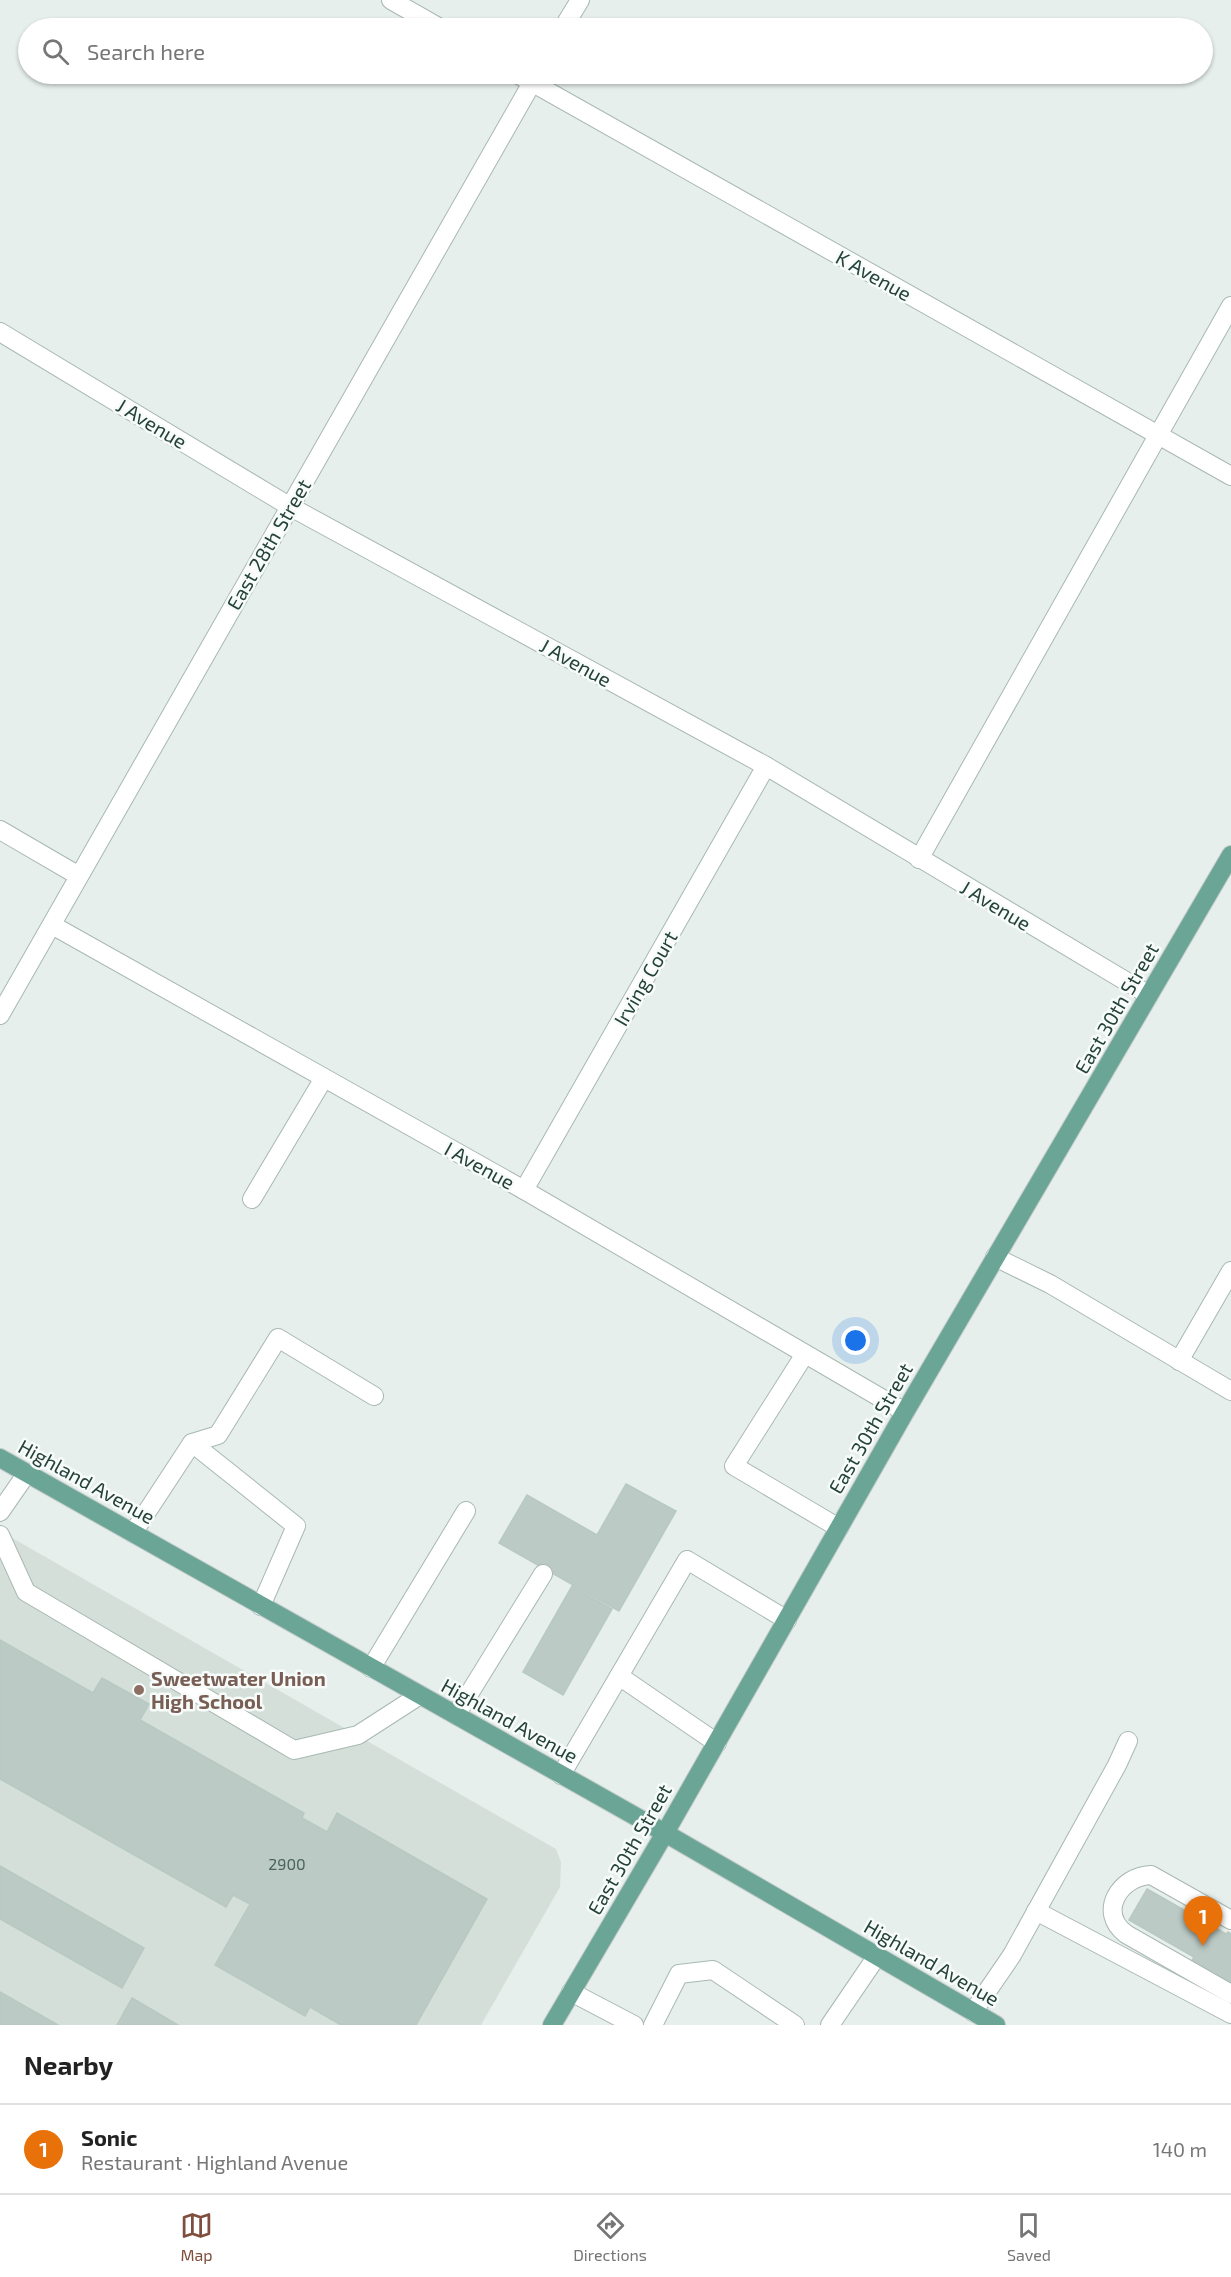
<!DOCTYPE html>
<meta charset="utf-8">
<style>
:root{--surface:#fff;--page:#f6f6f6;--text:#222;--muted:#767676;--line:#e0e0e0;--accent:#804e3d}
body{margin:0;font-family:"Exo 2",sans-serif;background:var(--page);color:var(--text)}
.you{position:absolute;left:856px;top:1341px;width:21px;height:21px;margin:-15px;border:4px solid #fff;border-radius:50%;background:#1a73e8;box-shadow:0 0 0 9px #1a73e833}
.badge{display:grid;place-items:center;width:39px;height:39px;border-radius:50%;background:var(--accent);color:#fff;font-size:20px;font-weight:700}
.pin{position:absolute;translate:-50% -50px;filter:drop-shadow(0 2px 3px #0008)}
.pin::after{content:'';position:absolute;top:32px;width:21px;height:18px;background:inherit;clip-path:polygon(0 0,100% 0,50% 100%)}
.list{margin:0;padding:0;list-style:none}
h2{display:flex;justify-content:space-between;align-items:center;height:78px;margin:0;padding:0 24px;font-size:26px}
h2 small{font-size:20px;font-weight:400;color:var(--muted)}
.list li{display:grid;grid-template-columns:39px 1fr auto;gap:18px;align-items:center;box-sizing:border-box;height:90px;padding:0 24px;border-top:2px solid var(--line)}
.list b{display:block;font-size:22px;white-space:nowrap}
.list p{margin:0;font-size:20px;white-space:nowrap;color:var(--muted)}
.list em{font-size:20px;font-style:normal;color:var(--muted)}
.icon{flex:none;width:33px;height:33px;fill:none;stroke:currentColor;stroke-width:2;stroke-linecap:round;stroke-linejoin:round}
.map{position:relative;flex:none;width:1231px;height:2025px;overflow:hidden}
.search{position:absolute;background:var(--surface);box-shadow:0 2px 4px #0004;left:18px;right:18px;top:18px;height:66px;display:flex;align-items:center;gap:15px;box-sizing:border-box;padding:0 21px;border-radius:33px;color:var(--muted);font-size:22px}
.sheet{height:168px;background:var(--surface)}
nav{display:flex;justify-content:space-around;align-items:center;box-sizing:border-box;height:84px;border-top:2px solid var(--line);background:var(--surface);font-size:16px;color:var(--muted)}
nav a{display:grid;justify-items:center;gap:3px}
nav .on{color:var(--accent)}
.map>svg:first-child{display:block}
.built{fill:#d4dfda}
.building{fill:#bbcac4;stroke:#b8c9c2;stroke-width:1.5}
.lines{fill:none;stroke-linecap:round;stroke-linejoin:round}
.minor-casing{stroke:#a8b8b2;stroke-width:20}
.major-casing{stroke:#c2cac8;stroke-width:20}
.minor{stroke:#fff;stroke-width:18}
.major{stroke:#6aa596;stroke-width:18}
.education-dot{fill:#8d6e63;stroke:#f7fbf9;stroke-width:2}
.labels{text-anchor:middle;dominant-baseline:central;stroke-width:5;stroke-linejoin:round;paint-order:stroke}
.number-label{font-size:16px;fill:#4a645c}
.street-label{font-size:20px;fill:#24423a;stroke:#f7fbf9}
.education-label{font-size:20px;font-weight:bold;fill:#785e54;stroke:#f7fbf9;text-anchor:start}
</style>
<div class="map">
<svg width="1231" height="2025" viewBox="0 0 1231 2025">
<rect width="100%" height="100%" fill="#e6efeb"/>
<polygon class="built" points="0,1531 556,1849 561,1862 560,1887 481,2025 0,2025"/>
<g class="building">
<polygon points="626,1484 676,1511 619,1611 499,1543 527,1495 597,1535"/>
<polygon points="572,1586 612,1609 563,1695 523,1672"/>
<polygon points="0,1640 93,1693 102,1678 149,1704 140,1720 304,1813 302,1818 327,1832 337,1813 487,1899 416,2025 341,2025 310,2007 305,2016 215,1965 250,1904 233,1895 226,1907 0,1779"/>
<polygon points="0,1866 144,1948 122,1988 0,1919"/>
<polygon points="1147,1889 1226,1934 1228,1932 1231,1934 1231,1984 1191,1962 1194,1957 1129,1920"/>
<polygon points="0,1992 58,2025 0,2025"/>
<polygon points="132,1998 178,2025 117,2025"/>
</g>
<g class="lines">
<g class="minor-casing">
<g id="minor">
<polyline points="391,0 440,28"/>
<polyline points="563,28 580,0"/>
<polyline points="517,74 1231,476"/>
<polyline points="0,332 289,506 766,766 1149,995"/>
<polyline points="0,830 79,876"/>
<polyline points="919,859 1231,306"/>
<polyline points="52,925 524,1190 905,1412"/>
<polyline points="0,1015 537,74"/>
<polyline points="524,1190 766,766"/>
<polyline points="252,1199 324,1078"/>
<polyline points="995,1257 1050,1284 1231,1391"/>
<polyline points="805,1354 734,1466 839,1528"/>
<polyline points="1179,1361 1231,1271"/>
<polyline points="192,1443 218,1435 278,1338 374,1396"/>
<polyline points="0,1512 27,1473"/>
<polyline points="133,1533 192,1443 296,1526 261,1606"/>
<polyline points="0,1535 26,1592 294,1750 358,1735 420,1695"/>
<polyline points="371,1668 466,1511"/>
<polyline points="456,1715 543,1574"/>
<polyline points="717,1743 619,1676 687,1560 787,1620"/>
<polyline points="561,1775 619,1676"/>
<polyline points="1036,1911 1231,2014"/>
<path d="M1231 1920 1151 1875C1120 1876 1097 1912 1126 1934L1231 1994"/>
<polyline points="571,1992 634,2025"/>
<polyline points="973,2012 1012,1955 1117,1765 1128,1741"/>
<polyline points="653,2025 679,1974 713,1970 795,2025"/>
<polyline points="830,2025 877,1956"/>
</g>
</g>
<g class="major-casing">
<g id="major">
<polyline points="0,1458 665,1833 996,2025"/>
<polyline points="552,2025 665,1833 905,1412 1231,855"/>
</g>
</g>
<use href="#minor" class="minor"/>
<use href="#major" class="major"/>
</g>
<circle class="education-dot" cx="139" cy="1690" r="6"/>
<g class="labels">
<g class="number-label">
<text x="287" y="1863">2900</text>
</g>
<g class="street-label">
<text transform="translate(874 275) rotate(29)">K Avenue</text>
<text transform="translate(152 423) rotate(31)">J Avenue</text>
<text transform="translate(268 544) rotate(-60)">East 28th Street</text>
<text transform="translate(576 662) rotate(29)">J Avenue</text>
<text transform="translate(996 905) rotate(31)">J Avenue</text>
<text transform="translate(645 978) rotate(-60)">Irving Court</text>
<text transform="translate(1116 1008) rotate(-60)">East 30th Street</text>
<text transform="translate(480 1165) rotate(29)">I Avenue</text>
<text transform="translate(870 1428) rotate(-60)">East 30th Street</text>
<text transform="translate(87 1481) rotate(29)">Highland Avenue</text>
<text transform="translate(510 1720) rotate(29)">Highland Avenue</text>
<text transform="translate(629 1849) rotate(-60)">East 30th Street</text>
<text transform="translate(932 1962) rotate(30)">Highland Avenue</text>
</g>
<g class="education-label">
<text x="151" y="1678">Sweetwater Union<tspan x="151" dy="23">High School</tspan></text>
</g>
</g>
</svg>
<div class="you"></div>
<div class="pin badge" style="left:1203px;top:1946px;background:#e8710a">1</div>
<div class="search"><svg class="icon" aria-label="search" viewBox="0 0 24 24"><circle cx="10" cy="10" r="6"/><path d="M15 15l6 6"/></svg>Search here</div>
</div>
<section class="sheet">
<h2>Nearby<small></small></h2>
<ul class="list">
<li><span class="badge" style="background:#e8710a">1</span><div><b>Sonic</b><p>Restaurant · Highland Avenue</p></div><em>140 m</em></li>
</ul>
</section>
<nav>
<a class="on"><svg class="icon" aria-label="map" viewBox="0 0 24 24"><path d="M3 6l6-2 6 2 6-2v14l-6 2-6-2-6 2zM9 4v14M15 6v14"/></svg>Map</a>
<a><svg class="icon" aria-label="directions" viewBox="0 0 24 24"><path d="M12 3l9 9-9 9-9-9zM9 14v-3h6M13 9l2 2-2 2"/></svg>Directions</a>
<a><svg class="icon" aria-label="saved" viewBox="0 0 24 24"><path d="M7 4h10v16l-5-4-5 4z"/></svg>Saved</a>
</nav>
